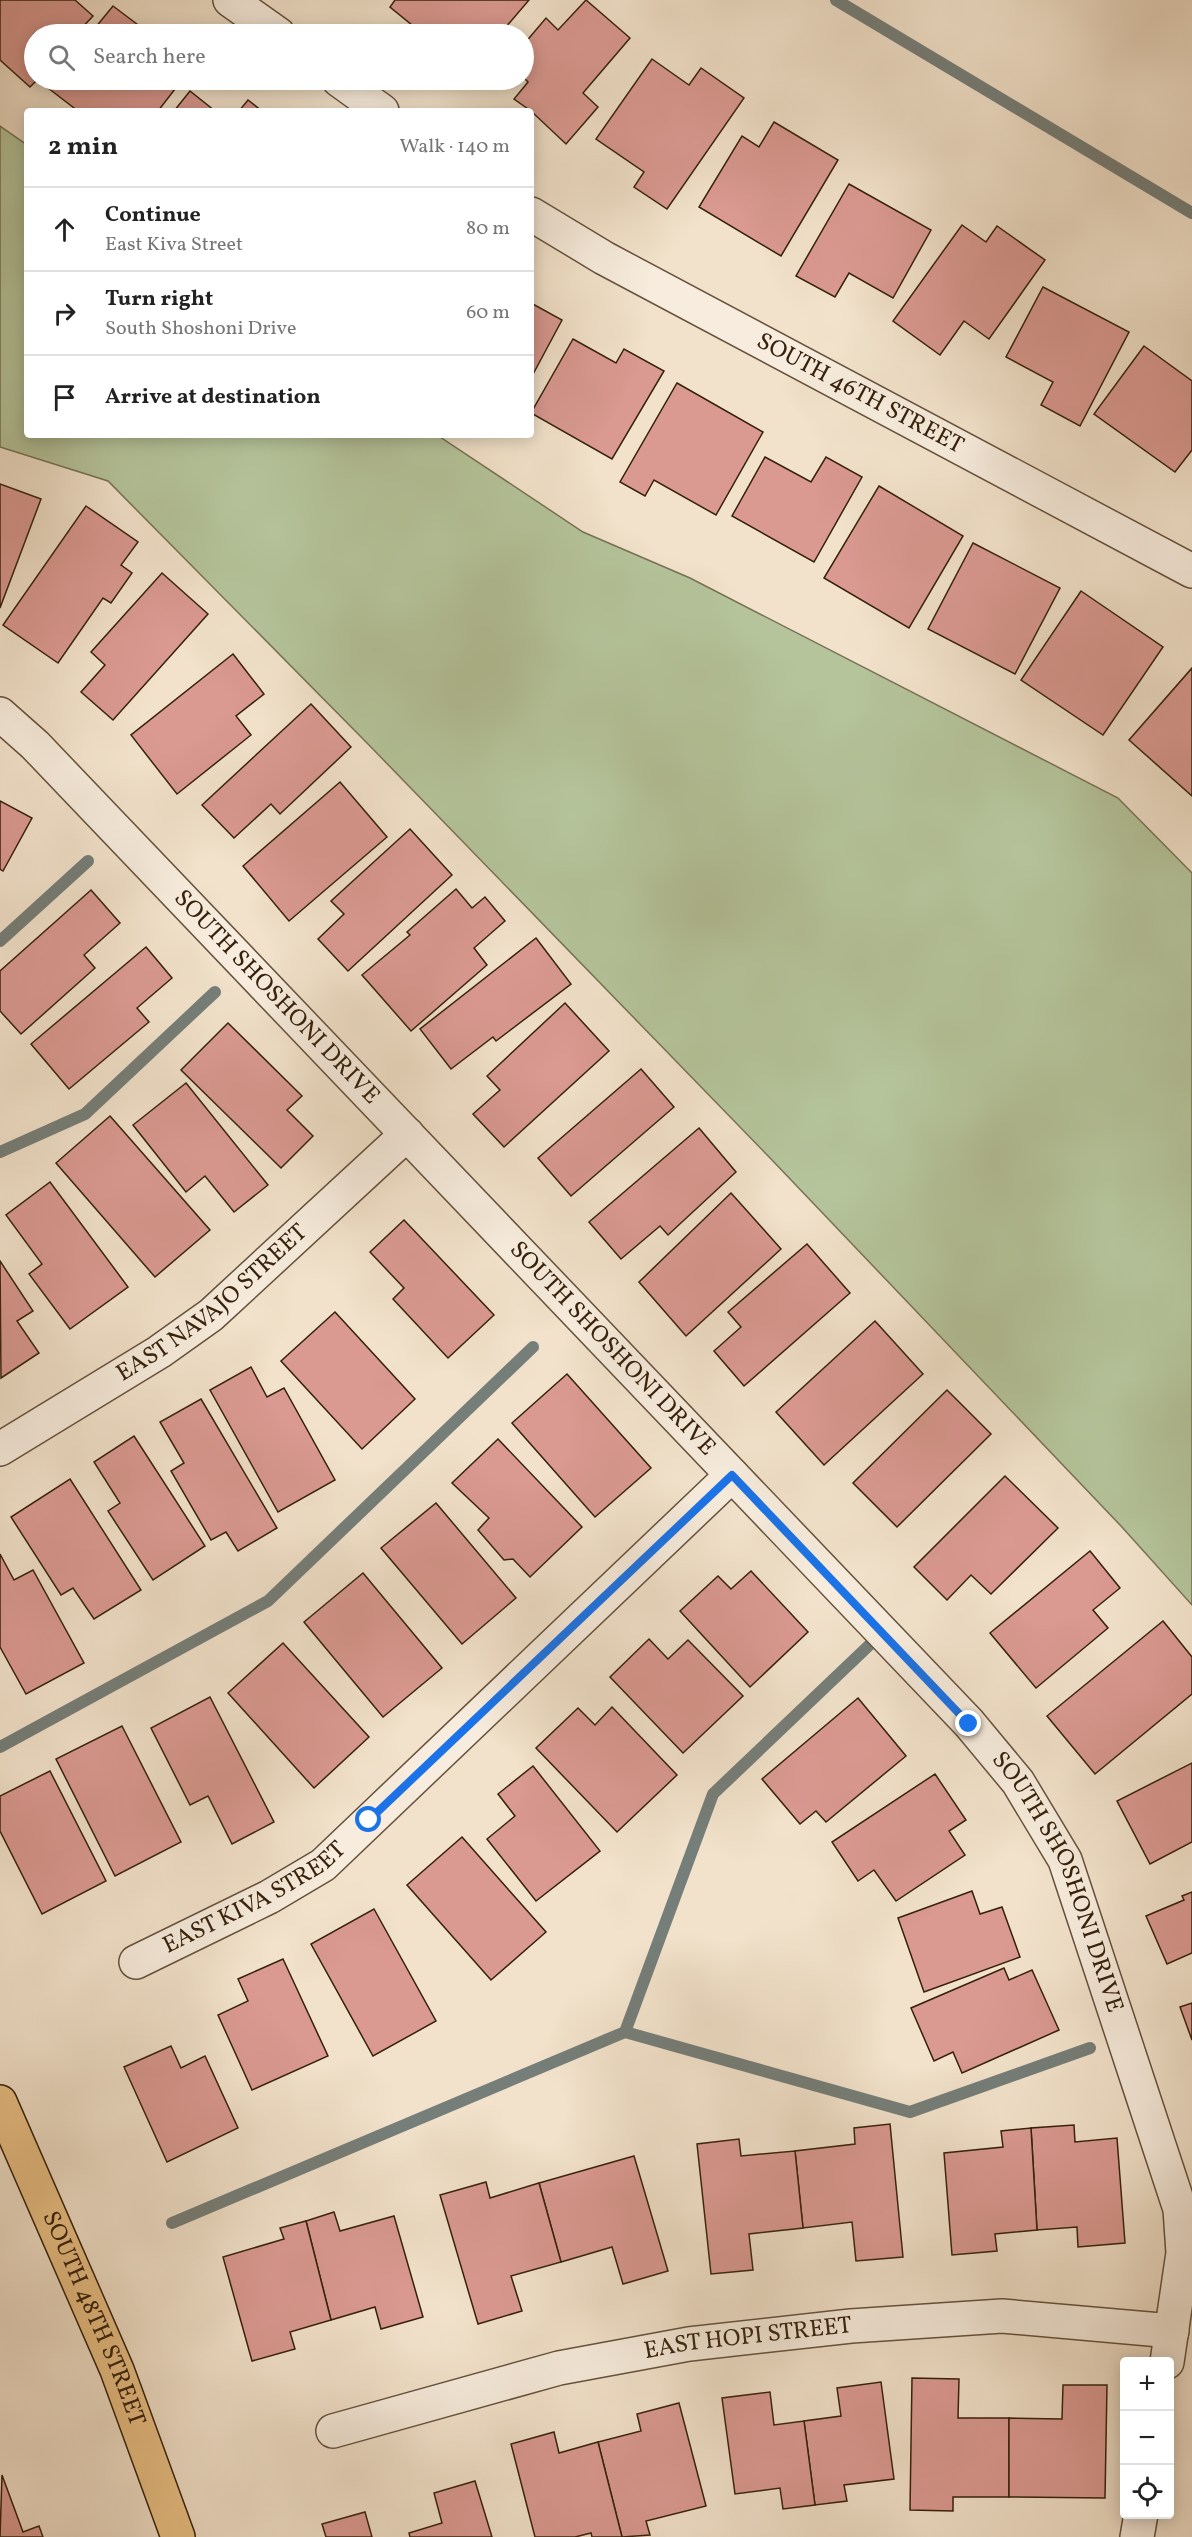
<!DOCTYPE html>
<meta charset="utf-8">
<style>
:root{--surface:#fff;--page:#f6f6f6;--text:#222;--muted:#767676;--line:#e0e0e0}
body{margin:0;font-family:Vollkorn,serif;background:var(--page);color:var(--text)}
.controls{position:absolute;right:18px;bottom:18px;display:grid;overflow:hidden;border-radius:6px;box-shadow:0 3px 15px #0003}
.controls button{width:54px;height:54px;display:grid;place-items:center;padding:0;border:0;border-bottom:2px solid var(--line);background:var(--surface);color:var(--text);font:30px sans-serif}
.stop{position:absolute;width:18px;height:18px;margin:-14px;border:4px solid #1a73e8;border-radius:50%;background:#fff}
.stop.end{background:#1a73e8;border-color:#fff;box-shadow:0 2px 6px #0008}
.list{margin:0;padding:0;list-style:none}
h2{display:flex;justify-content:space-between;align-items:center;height:78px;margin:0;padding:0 24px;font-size:26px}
h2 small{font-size:20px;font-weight:400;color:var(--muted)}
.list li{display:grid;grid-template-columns:39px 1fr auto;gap:18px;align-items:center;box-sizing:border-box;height:84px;padding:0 24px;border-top:2px solid var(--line)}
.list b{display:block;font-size:22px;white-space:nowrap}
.list p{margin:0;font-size:20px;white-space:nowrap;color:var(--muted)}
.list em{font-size:20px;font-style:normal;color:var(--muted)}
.icon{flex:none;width:33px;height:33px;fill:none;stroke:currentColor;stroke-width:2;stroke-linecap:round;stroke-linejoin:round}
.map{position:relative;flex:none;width:1192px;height:2537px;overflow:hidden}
.search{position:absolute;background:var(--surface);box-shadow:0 3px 15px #0003;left:24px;top:24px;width:510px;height:66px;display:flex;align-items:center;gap:15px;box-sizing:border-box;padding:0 21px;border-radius:33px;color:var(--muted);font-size:22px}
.panel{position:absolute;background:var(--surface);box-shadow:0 3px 15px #0003;left:24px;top:108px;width:510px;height:330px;border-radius:6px}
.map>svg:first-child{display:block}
.green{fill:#b5c49b;stroke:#767254;stroke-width:1.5}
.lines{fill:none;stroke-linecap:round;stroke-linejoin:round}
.stream{stroke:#757e79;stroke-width:12}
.building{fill:#da9991;stroke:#36210c;stroke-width:1.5}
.minor-casing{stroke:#65513c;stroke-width:36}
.major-casing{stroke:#36210c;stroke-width:36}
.minor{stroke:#f7ecdd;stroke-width:33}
.major{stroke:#e9c186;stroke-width:33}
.route{stroke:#1a73e8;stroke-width:8}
.labels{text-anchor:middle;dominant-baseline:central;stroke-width:4.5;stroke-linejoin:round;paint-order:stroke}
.street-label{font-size:24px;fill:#36210c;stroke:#f7ecdd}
</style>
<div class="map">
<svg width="1192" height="2537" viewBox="0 0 1192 2537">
<rect width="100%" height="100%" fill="#f2e2cb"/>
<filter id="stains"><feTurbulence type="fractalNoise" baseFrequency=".00333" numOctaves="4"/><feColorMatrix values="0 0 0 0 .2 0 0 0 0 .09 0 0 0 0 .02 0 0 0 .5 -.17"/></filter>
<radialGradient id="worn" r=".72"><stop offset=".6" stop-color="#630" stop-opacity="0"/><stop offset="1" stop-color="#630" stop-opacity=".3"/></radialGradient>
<polygon class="green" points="0,126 27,145 27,435 437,435 583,532 690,578 1118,798 1192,873 1192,1605 1121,1526 772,1160 368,744 108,481 0,447"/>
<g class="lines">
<g class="stream">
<polyline points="836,0 1192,213"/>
<polyline points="0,941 88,861"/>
<polyline points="0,1152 85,1114 215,992"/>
<polyline points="0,1747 268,1601 533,1347"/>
<polyline points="625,2032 910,2112 1090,2048"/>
<polyline points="172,2223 625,2032 713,1794 881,1634"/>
</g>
</g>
<g class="building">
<polygon points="0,0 75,0 93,16 76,34 34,34 34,80 37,80 30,87 0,60"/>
<polygon points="395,0 529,0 500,34 423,34 390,7"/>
<polygon points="586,0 630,38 583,93 598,107 566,144 531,111 514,99 528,82 524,78 524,44 546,18 558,30"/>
<polygon points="113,6 150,34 90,34"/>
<polygon points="652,59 689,85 701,68 744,98 667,209 634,187 644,172 596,139"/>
<polygon points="55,80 182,80 158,111 78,111 48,88"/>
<polygon points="190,91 215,111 174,111"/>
<polygon points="248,100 262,111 239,111"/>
<polygon points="774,122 838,160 781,256 699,207 742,136 759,147"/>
<polygon points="849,184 931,230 893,298 849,273 835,297 796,276"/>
<polygon points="962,225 986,242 997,226 1045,260 989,339 964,321 940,355 893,321"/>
<polygon points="1043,287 1129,332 1080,426 1041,405 1053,382 1006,357"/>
<polygon points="531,303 562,320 531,378"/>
<polygon points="573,339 616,363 624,349 664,371 612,459 531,413"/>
<polygon points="1144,346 1192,381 1192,450 1175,472 1094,414"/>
<polygon points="677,383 763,432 716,515 654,480 645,496 620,482"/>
<polygon points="765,457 811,482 826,457 862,477 814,562 732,516"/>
<polygon points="0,484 41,499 0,608"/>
<polygon points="879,486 963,536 909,628 824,578"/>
<polygon points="86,506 138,542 121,565 132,573 111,603 103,598 58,663 3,625"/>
<polygon points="973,543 1060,588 1015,674 928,629"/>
<polygon points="162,573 208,614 113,720 81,692 105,665 91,652"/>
<polygon points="1081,591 1163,647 1103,735 1021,680"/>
<polygon points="233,654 264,694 236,716 251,735 177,794 131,735"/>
<polygon points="1192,668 1192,796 1129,740"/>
<polygon points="311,704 351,747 280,814 271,804 234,838 202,805"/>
<polygon points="340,782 387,837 289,921 243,866"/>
<polygon points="0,801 32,818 3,871 0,869"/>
<polygon points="410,829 452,875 348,971 318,939 344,914 331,901"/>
<polygon points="456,889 472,908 485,897 505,921 474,948 487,965 411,1031 362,975 410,935 407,932"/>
<polygon points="91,890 120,923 84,955 95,968 21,1034 0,1011 0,971"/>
<polygon points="536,938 571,984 496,1041 493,1037 451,1069 420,1029"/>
<polygon points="146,947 172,978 137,1008 149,1022 69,1089 31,1044"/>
<polygon points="565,1003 609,1051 504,1147 473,1114 500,1090 487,1076"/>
<polygon points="228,1023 302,1096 287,1110 313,1136 281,1168 181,1070"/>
<polygon points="641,1069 674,1107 571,1196 538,1158"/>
<polygon points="186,1083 268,1185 234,1212 205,1176 186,1192 133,1125"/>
<polygon points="110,1116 210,1230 155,1277 56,1163"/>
<polygon points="699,1128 736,1172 668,1235 660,1226 621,1259 589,1222"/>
<polygon points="50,1182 128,1287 70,1329 29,1274 42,1264 6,1215"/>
<polygon points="731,1193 781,1249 686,1336 639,1282"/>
<polygon points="404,1220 494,1315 448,1358 393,1299 404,1288 370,1252"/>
<polygon points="807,1244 850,1293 744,1386 714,1351 741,1327 728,1312"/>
<polygon points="0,1261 33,1311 17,1321 39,1353 1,1378"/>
<polygon points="335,1312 415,1399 362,1449 281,1361"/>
<polygon points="875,1321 923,1374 824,1465 776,1412"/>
<polygon points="251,1367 267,1397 284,1388 335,1480 278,1512 210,1390"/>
<polygon points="567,1374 651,1468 595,1517 512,1423"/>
<polygon points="947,1390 991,1434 897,1527 853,1483"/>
<polygon points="201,1399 277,1528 238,1551 226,1532 211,1540 171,1471 184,1463 160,1422"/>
<polygon points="134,1436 205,1546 153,1580 108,1511 120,1503 94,1462"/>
<polygon points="498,1439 582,1527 530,1577 513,1559 504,1560 478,1530 489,1518 452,1483"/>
<polygon points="1005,1476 1058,1528 991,1594 971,1575 947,1600 914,1567"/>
<polygon points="70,1479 141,1590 94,1619 73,1588 61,1595 11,1517"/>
<polygon points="436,1503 516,1598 462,1644 381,1548"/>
<polygon points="1090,1551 1120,1588 1093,1610 1108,1628 1036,1688 990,1633"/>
<polygon points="0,1554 14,1580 33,1570 84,1663 26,1694 0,1647"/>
<polygon points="751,1571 808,1632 750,1687 680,1611 718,1576 731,1589"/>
<polygon points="363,1573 442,1668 383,1717 304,1622"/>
<polygon points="1163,1621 1192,1657 1192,1694 1095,1774 1047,1716"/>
<polygon points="649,1639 668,1659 688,1640 743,1696 683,1753 610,1677"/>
<polygon points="283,1643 369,1737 314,1788 228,1693"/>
<polygon points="210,1697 274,1822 232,1844 208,1796 190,1805 151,1728"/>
<polygon points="858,1698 906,1756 826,1822 816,1811 800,1824 762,1779"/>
<polygon points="612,1707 677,1775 617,1832 536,1748 578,1708 595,1725"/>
<polygon points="122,1726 181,1842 115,1876 56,1759"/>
<polygon points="1192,1763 1192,1842 1150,1864 1117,1801"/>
<polygon points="533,1766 600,1851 536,1901 487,1839 515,1816 498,1794"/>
<polygon points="50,1771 106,1881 42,1914 0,1831 0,1796"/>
<polygon points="935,1774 966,1820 949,1831 965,1855 896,1901 874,1870 858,1881 832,1842"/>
<polygon points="462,1837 546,1932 491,1980 407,1885"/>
<polygon points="972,1891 980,1914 1002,1907 1020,1957 924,1992 898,1918"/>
<polygon points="1192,1892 1192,1953 1167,1964 1146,1916 1184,1900 1182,1896"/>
<polygon points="374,1909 436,2021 373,2056 311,1944"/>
<polygon points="283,1959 328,2056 252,2090 218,2015 248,2001 238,1979"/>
<polygon points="1004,1968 1009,1980 1032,1970 1059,2030 962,2073 953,2052 934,2061 911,2008"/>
<polygon points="1192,2003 1192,2040 1180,2007"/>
<polygon points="171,2046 181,2068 205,2056 238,2128 167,2162 124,2067"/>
<polygon points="890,2124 903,2257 856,2261 852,2222 803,2228 795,2151 855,2144 854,2128"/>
<polygon points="1074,2125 1075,2142 1117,2138 1125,2243 1078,2247 1077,2227 1037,2230 1031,2128"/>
<polygon points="1031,2128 1037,2230 995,2234 997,2251 952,2255 944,2153 1003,2147 1001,2131"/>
<polygon points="739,2139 741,2156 795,2151 803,2228 749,2234 753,2270 711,2274 697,2144"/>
<polygon points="634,2156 668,2271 623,2284 612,2247 561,2262 539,2183"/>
<polygon points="486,2182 490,2198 539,2183 561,2262 511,2276 522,2311 478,2324 440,2195"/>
<polygon points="334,2212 340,2231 394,2216 423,2317 381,2329 375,2307 331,2320 306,2221"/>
<polygon points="306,2221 331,2320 290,2332 295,2349 252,2361 223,2257 284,2239 280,2228"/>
<polygon points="912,2378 959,2379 958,2418 1009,2418 1009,2497 953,2497 953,2511 910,2510"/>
<polygon points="881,2382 894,2479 844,2485 847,2501 815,2505 804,2421 841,2416 837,2388"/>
<polygon points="1063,2385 1107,2385 1105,2498 1009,2497 1009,2418 1062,2419"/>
<polygon points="770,2392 774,2425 804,2421 815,2505 783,2509 780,2488 735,2494 722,2398"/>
<polygon points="679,2403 706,2506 646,2521 650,2535 622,2537 598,2442 641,2431 637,2414"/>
<polygon points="554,2432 559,2453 598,2442 622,2537 592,2537 591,2533 575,2537 535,2537 511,2444"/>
<polygon points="2,2475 23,2532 39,2526 43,2537 0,2537"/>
<polygon points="475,2481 492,2537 410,2537 409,2533 442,2523 434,2493"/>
<polygon points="365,2512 372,2537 326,2537 322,2524"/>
</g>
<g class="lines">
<g class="minor-casing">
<g id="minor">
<polyline points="230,0 278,34"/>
<polyline points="339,80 382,111"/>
<path id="s1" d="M531 214 604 258 1192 571"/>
<path id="s2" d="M0 714 35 745 969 1723 1018 1782 1065 1860 1180 2209 1183 2253 1167 2362"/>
<path id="s3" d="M0 1449 159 1352 211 1315 407 1134"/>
<path id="s4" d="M136 1962 269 1897 323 1865 732 1475"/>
<path id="s5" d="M333 2431 559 2368 689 2344 851 2326 1002 2316 1172 2331"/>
<polyline points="1137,2537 1141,2514"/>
</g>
</g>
<g class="major-casing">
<g id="major">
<path id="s6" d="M0 2102 117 2370 178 2537"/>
</g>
</g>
<use href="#minor" class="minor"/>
<use href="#major" class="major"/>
</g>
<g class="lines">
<polyline class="route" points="369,1820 732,1475 969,1724"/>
</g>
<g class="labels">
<g class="street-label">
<text stroke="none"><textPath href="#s1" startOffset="375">SOUTH 46TH STREET</textPath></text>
<text stroke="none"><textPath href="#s2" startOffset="396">SOUTH SHOSHONI DRIVE</textPath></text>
<text stroke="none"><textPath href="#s3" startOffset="258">EAST NAVAJO STREET</textPath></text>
<text stroke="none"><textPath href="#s2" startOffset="882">SOUTH SHOSHONI DRIVE</textPath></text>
<text stroke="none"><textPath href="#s2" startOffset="1584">SOUTH SHOSHONI DRIVE</textPath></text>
<text stroke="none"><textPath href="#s4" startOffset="135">EAST KIVA STREET</textPath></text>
<text stroke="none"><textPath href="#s6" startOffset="236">SOUTH 48TH STREET</textPath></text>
<text stroke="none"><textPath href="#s5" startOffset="426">EAST HOPI STREET</textPath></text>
</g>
</g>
<rect width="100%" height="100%" filter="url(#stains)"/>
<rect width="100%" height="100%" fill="url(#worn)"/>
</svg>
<div class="controls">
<button>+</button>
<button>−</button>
<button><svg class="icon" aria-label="locate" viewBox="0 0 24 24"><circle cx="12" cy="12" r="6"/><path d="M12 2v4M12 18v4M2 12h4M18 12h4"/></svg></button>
</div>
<div class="stop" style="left:369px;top:1820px"></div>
<div class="stop end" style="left:969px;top:1724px"></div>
<div class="search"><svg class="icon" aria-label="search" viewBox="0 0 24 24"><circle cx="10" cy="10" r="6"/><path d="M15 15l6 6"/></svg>Search here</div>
<section class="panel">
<h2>2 min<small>Walk · 140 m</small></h2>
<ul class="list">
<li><svg class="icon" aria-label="ahead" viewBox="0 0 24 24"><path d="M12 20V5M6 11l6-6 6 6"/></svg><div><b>Continue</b><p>East Kiva Street</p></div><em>80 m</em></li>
<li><svg class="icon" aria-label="right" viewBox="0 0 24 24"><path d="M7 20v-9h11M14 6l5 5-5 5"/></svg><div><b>Turn right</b><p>South Shoshoni Drive</p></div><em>60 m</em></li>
<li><svg class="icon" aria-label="arrive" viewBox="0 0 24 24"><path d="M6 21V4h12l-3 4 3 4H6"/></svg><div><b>Arrive at destination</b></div></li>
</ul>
</section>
</div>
